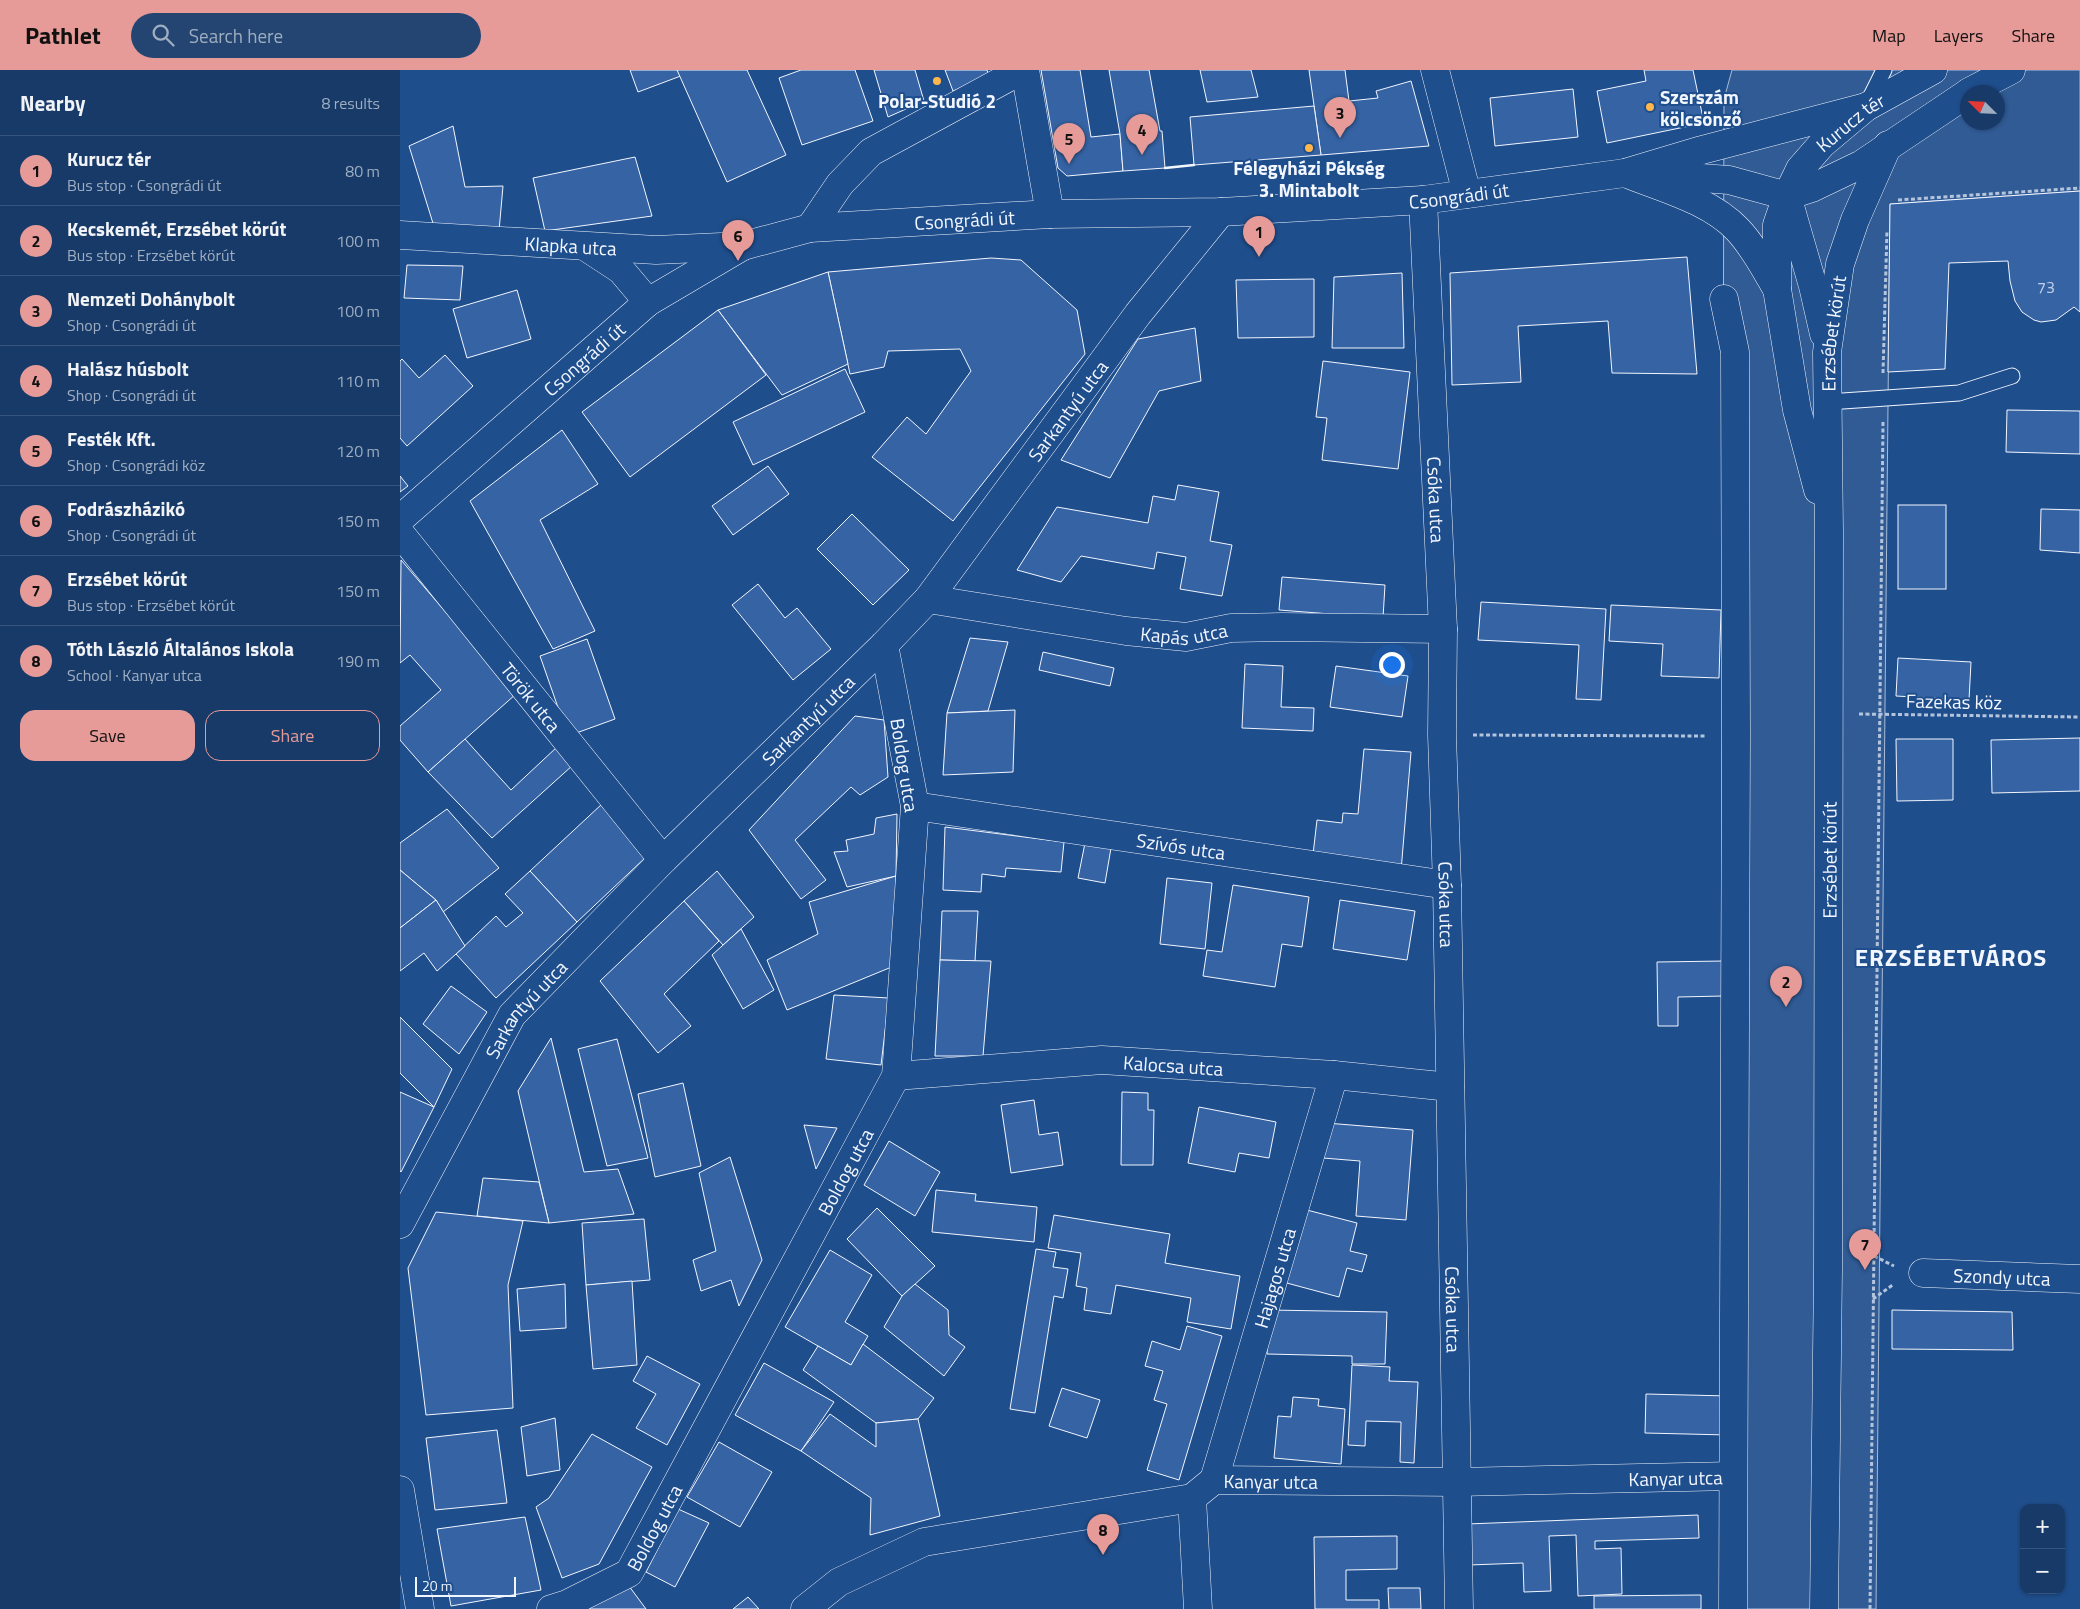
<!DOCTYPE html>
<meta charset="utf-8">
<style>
:root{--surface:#173a69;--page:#244571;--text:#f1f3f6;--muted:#9eadc0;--line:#36547d;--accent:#e69b98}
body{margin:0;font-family:"Titillium Web",sans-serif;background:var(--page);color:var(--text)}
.controls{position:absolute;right:15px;bottom:15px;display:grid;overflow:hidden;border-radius:10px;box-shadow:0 1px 4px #0004}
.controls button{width:45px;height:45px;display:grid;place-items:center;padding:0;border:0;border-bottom:1px solid var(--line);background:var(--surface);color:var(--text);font:25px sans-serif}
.compass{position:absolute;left:1560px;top:15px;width:45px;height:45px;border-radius:50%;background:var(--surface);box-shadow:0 1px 4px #0004;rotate:294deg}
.scale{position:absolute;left:15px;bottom:12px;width:101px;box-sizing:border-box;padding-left:5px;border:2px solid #f2f6ff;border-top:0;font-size:14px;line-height:18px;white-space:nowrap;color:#f2f6ff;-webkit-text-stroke:4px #1f4e8c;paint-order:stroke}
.you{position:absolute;left:991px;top:594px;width:18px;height:18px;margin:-12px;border:4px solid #fff;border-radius:50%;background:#1a73e8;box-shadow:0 0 0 8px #1a73e833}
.badge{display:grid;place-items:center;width:32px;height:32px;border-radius:50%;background:var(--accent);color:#111;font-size:16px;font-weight:700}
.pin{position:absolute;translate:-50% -41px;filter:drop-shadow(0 1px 2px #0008)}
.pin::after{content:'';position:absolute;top:26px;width:18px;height:15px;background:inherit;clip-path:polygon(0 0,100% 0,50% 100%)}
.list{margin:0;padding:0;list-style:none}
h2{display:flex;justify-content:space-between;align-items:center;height:65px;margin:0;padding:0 20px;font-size:21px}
h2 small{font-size:16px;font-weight:400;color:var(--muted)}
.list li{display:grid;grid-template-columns:32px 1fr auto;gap:15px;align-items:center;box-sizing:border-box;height:70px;padding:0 20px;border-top:1px solid var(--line)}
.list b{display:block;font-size:19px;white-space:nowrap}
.list p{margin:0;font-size:16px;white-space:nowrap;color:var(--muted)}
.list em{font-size:16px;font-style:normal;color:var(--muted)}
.actions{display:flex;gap:10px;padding:15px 20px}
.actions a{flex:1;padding:11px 0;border:1px solid var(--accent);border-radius:15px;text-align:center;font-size:18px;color:var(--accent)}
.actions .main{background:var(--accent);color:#111}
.icon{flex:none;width:28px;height:28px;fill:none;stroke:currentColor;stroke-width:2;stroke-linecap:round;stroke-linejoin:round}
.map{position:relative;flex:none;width:1680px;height:1539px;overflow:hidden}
header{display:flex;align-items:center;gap:30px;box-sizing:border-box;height:70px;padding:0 25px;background:var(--accent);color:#111}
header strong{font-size:24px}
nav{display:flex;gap:28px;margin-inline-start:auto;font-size:18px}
.search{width:350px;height:45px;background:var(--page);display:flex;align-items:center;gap:12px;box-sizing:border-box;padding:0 18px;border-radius:28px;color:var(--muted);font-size:19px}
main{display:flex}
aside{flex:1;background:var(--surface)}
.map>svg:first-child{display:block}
.green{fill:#305b95;stroke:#a8bbd7;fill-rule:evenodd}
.building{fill:#3563a3;stroke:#f2f6ff}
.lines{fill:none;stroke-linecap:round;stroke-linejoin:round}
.lane-casing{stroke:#f2f6ff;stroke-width:17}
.street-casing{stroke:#f2f6ff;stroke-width:29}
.secondary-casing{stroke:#f2f6ff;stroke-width:29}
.primary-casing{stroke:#f2f6ff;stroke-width:29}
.path{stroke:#b3c4dc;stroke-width:3;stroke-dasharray:4 2.5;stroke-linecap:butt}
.lane{stroke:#1f4e8c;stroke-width:15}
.street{stroke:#1f4e8c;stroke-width:28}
.secondary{stroke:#1f4e8c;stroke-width:28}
.primary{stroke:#1f4e8c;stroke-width:28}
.wall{stroke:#f2f6ff;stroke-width:2.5}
.poi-dot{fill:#ffb74d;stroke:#1f4e8c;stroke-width:2}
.labels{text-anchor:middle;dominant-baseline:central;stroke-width:4;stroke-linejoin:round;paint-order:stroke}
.number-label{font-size:16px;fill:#c3d1e8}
.poi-label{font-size:19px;font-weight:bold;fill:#f2f6ff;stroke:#1f4e8c}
.street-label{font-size:19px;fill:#f2f6ff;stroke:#1f4e8c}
.district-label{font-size:24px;font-weight:bold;letter-spacing:1px;fill:#f2f6ff;stroke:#1f4e8c}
</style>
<header>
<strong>Pathlet</strong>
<div class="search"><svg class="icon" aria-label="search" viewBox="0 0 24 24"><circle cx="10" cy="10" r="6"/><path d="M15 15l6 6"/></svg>Search here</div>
<nav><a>Map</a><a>Layers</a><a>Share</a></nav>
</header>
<main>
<aside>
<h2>Nearby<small>8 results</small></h2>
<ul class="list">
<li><span class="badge">1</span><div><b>Kurucz tér</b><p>Bus stop · Csongrádi út</p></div><em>80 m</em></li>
<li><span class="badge">2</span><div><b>Kecskemét, Erzsébet körút</b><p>Bus stop · Erzsébet körút</p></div><em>100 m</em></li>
<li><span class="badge">3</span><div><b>Nemzeti Dohánybolt</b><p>Shop · Csongrádi út</p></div><em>100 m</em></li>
<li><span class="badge">4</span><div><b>Halász húsbolt</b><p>Shop · Csongrádi út</p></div><em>110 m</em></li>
<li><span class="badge">5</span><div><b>Festék Kft.</b><p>Shop · Csongrádi köz</p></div><em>120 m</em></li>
<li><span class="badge">6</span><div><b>Fodrászházikó</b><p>Shop · Csongrádi út</p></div><em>150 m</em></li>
<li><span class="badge">7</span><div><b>Erzsébet körút</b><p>Bus stop · Erzsébet körút</p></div><em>150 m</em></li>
<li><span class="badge">8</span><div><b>Tóth László Általános Iskola</b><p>School · Kanyar utca</p></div><em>190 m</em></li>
</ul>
<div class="actions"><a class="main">Save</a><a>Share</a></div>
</aside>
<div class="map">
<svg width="1680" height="1539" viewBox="0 0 1680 1539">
<rect width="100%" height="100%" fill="#1f4e8c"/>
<path class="green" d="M1332 0H1680V121L1490 134 1476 1539H1324L1322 772 1324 29ZM1568 22H1598V52H1568Z"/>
<g class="building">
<polygon points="230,0 284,0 286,4 238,22"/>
<polygon points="277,0 347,0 386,85 327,112"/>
<polygon points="401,0 455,0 473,51 402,75 379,8"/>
<polygon points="474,0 515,0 524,31 488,47"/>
<polygon points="545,0 587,0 589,6 553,21"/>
<polygon points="641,0 680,0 691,67 720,64 723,101 667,106 658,98"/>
<polygon points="709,0 749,0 760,61 762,61 765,98 723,101 720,64"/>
<polygon points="800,0 851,0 858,27 807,32"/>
<polygon points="909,0 945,0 949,31 978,28 976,21 1011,11 1029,76 921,85"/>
<polygon points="1244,0 1293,0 1304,53 1207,73 1197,21 1246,11"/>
<polygon points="1173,19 1178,67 1095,76 1090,28"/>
<polygon points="914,36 921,85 794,95 790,47"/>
<polygon points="53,56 65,117 103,116 99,161 36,163 9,76"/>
<polygon points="235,87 252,146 145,161 133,108"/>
<polygon points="1680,121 1680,242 1674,237 1656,250 1641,252 1634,250 1622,242 1615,231 1610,211 1608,191 1549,193 1545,299 1488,302 1490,134"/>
<polygon points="1287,187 1297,304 1212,303 1208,251 1118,256 1121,312 1052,315 1050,203"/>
<polygon points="591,188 621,190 677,240 685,284 553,451 472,387 507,347 526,364 571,301 560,279 488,281 484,297 450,304 428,202"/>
<polygon points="7,195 63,196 60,230 4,228"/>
<polygon points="428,202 448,294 382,325 318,240"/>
<polygon points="1002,203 1004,278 932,278 934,207"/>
<polygon points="914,209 914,267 838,268 836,210"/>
<polygon points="117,220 131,269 67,288 53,239"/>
<polygon points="318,240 366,305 230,407 182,342"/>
<polygon points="795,258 801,311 759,321 710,408 661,390 738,269"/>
<polygon points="45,285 73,316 7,376 0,368 0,291 2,289 19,308"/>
<polygon points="923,291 1010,302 998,399 922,390 927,348 916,347"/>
<polygon points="445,299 465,342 353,395 333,352"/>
<polygon points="1607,340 1680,341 1680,384 1606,382"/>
<polygon points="162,360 198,414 140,450 195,561 153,579 70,431"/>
<polygon points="368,396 389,424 333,465 312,436"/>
<polygon points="0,406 8,416 0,422"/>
<polygon points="778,415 819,422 810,471 832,475 822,526 780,519 786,487 757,482 754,499 681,486 661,512 617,500 657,437 748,453 753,426 775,430"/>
<rect x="1498" y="435" width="48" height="84"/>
<polygon points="1641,439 1680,440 1680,483 1640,480"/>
<polygon points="452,444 509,500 473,535 417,479"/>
<polygon points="1,490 116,624 28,702 0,670 0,656 41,620 10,585 0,593"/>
<polygon points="882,507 985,515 983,548 879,540"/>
<polygon points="358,514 385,548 397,538 431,579 393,610 332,535"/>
<polygon points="1081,532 1206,539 1201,630 1176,629 1179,575 1078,570"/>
<polygon points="1211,535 1321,540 1319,608 1261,606 1263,574 1209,571"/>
<polygon points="570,568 608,572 588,641 547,643"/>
<polygon points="187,569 215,649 168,666 140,586"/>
<polygon points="643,582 714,598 710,616 639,600"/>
<polygon points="1498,588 1571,592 1569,630 1496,626"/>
<polygon points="845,594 883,596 881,637 914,638 913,661 842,658"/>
<polygon points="936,596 1008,606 1002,647 930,637"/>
<polygon points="615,640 613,702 543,705 547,643"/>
<polygon points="455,646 484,650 488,707 460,725 451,717 395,770 426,810 401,829 349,760"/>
<polygon points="1680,668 1680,721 1592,723 1591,670"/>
<polygon points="65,669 111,720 157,677 173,695 92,768 28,702"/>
<polygon points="1496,669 1553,669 1553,730 1497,731"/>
<polygon points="964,679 1011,682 1001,801 912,793 917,750 942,753 943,743 958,744"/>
<polygon points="202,734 246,787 177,852 130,801"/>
<polygon points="47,739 99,798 43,842 36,830 0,800 0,773"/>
<polygon points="497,744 496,806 447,817 434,782 448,781 446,770 474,764 476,748"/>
<polygon points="545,757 664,772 661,802 606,798 605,807 582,804 581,822 543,820"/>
<polygon points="685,773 711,778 705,813 678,808"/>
<polygon points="0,800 36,830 0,858"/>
<polygon points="130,801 177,852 96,928 56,884 96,846 106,857 123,843 105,824"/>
<polygon points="317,801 354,847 323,875 284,831"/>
<polygon points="496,806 494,896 387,940 367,890 418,864 409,832"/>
<polygon points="767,808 812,813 805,879 760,874"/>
<polygon points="833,815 909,827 902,877 882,874 875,917 803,906 807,880 822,882"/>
<polygon points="36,830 65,876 37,901 24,883 0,901 0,858"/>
<polygon points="940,830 1015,841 1007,890 933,879"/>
<polygon points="284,831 319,871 264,924 291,956 258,983 200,911"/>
<polygon points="542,841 578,841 575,891 540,890"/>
<polygon points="341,859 374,920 343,939 312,885"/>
<polygon points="540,890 591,891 583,986 535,986"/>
<polygon points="1324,891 1324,926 1278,927 1278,956 1258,956 1257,892"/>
<polygon points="51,916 87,942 59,984 23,954"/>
<polygon points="434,925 489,928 481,995 426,989"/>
<polygon points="0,947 52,999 34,1037 0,1003"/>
<polygon points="151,968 184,1102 218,1099 234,1144 149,1153 118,1021"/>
<polygon points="217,969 248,1088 207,1096 178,979"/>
<polygon points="283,1013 301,1096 255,1107 238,1024"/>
<polygon points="0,1022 34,1037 1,1102 0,1101"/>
<polygon points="722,1022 748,1023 748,1040 754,1040 753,1095 721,1095"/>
<polygon points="634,1030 639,1065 658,1062 663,1095 611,1103 601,1035"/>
<polygon points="799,1037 876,1052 869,1088 839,1083 835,1102 788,1093"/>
<polygon points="926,1053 1013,1060 1006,1150 956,1146 960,1091 923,1088"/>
<polygon points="404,1055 437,1058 416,1099"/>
<polygon points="489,1071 540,1102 515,1146 464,1115"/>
<polygon points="330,1087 362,1190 339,1236 331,1210 301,1221 293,1190 316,1181 299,1103"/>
<polygon points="83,1108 139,1112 149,1153 77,1146"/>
<polygon points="536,1120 576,1124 575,1131 637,1137 634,1172 532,1162"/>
<polygon points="477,1138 535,1196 502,1226 447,1169"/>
<polygon points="903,1139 957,1153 950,1181 967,1185 962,1202 947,1198 939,1227 883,1212"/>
<polygon points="36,1142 123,1151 108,1215 113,1338 26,1345 8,1198"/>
<polygon points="654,1145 770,1164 765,1193 840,1206 831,1259 787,1252 791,1228 716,1215 711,1244 684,1240 687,1218 676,1216 681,1183 648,1178"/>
<polygon points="244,1149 250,1210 186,1215 182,1153"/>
<polygon points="636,1179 656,1182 653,1197 668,1199 663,1228 654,1226 635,1343 610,1339"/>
<polygon points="430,1180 472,1205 445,1252 468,1266 451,1295 385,1257"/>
<polygon points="232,1211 237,1295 193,1299 186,1215"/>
<polygon points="165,1214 166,1258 120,1261 117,1219"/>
<polygon points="515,1214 548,1240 549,1265 565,1277 544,1306 484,1257 502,1226"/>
<polygon points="868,1240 987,1242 985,1294 952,1294 952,1286 867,1284"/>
<polygon points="1492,1240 1612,1242 1613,1280 1492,1279"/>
<polygon points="787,1256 822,1266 779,1410 747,1400 767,1334 754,1330 763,1301 745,1296 752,1271 780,1280"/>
<polygon points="463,1274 534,1328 518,1349 476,1353 403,1300 418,1276 451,1295"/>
<polygon points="247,1286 300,1314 267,1375 236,1358 256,1324 233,1311"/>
<polygon points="364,1293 434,1332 401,1381 335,1345"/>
<polygon points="952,1295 990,1297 989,1311 1018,1312 1014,1393 1000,1392 1001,1352 966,1351 965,1376 948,1375"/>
<polygon points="662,1318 700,1330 687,1368 649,1356"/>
<polygon points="1246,1324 1329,1326 1328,1365 1245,1363"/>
<polygon points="893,1327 919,1329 918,1336 945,1339 941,1394 874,1388 878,1346 891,1347"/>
<polygon points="430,1344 476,1377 476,1353 518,1349 540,1446 470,1465 471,1428 401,1381"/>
<polygon points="155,1348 160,1400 127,1406 121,1357"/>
<polygon points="97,1360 107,1433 35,1440 26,1368"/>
<polygon points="192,1364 252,1397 199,1494 162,1508 136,1437 149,1428"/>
<polygon points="319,1372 372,1402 340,1457 287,1427"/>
<polygon points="278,1439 309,1453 275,1517 246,1502"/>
<polygon points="1298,1445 1299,1468 1195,1471 1195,1479 1221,1478 1222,1524 1178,1526 1176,1465 1149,1466 1151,1521 1124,1522 1123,1493 1069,1495 1067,1454"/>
<polygon points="125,1447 141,1520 51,1536 37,1459"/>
<polygon points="997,1466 997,1499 946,1500 946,1530 979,1530 979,1539 915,1539 914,1467"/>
<polygon points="226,1512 246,1539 189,1539"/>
<polygon points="988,1518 1020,1518 1021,1539 989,1539"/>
<polygon points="1301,1525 1301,1539 1194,1539 1194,1526"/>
<polygon points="348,1527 359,1539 333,1539"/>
</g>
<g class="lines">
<g class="lane-casing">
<g id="lane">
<polyline points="1468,32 1484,0"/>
<polyline points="1428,332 1559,323 1612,306"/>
</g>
</g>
<g class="street-casing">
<g id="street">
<polyline points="625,0 650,144"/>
<polyline points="1035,0 1067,124"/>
<path id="s1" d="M1023 130 1043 559 1042 665 1047 815 1059 1539"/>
<polyline points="410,158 440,114 471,82 622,0"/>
<path id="s2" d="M0 165 256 180 343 176"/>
<polyline points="186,177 221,200 248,232"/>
<polyline points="1324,229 1335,282 1336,666 1333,1539"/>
<path id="s3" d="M0 463 263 790"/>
<path id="s4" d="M528 529 726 561 786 567 831 558 882 557 1043 559"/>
<path id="s5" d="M515 736 1047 815"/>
<path id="s6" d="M496 1006 702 990 934 1005 1050 1017"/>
<path id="s7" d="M0 1154 112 945 263 790 484 575 528 529 738 244 821 142"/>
<path id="s8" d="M1523 1203 1680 1209"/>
<path id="s9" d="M814 1410 934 1005"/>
<polyline points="0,1420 20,1539"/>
<polyline points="792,1428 798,1539"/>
<path id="s10" d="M151 1539 167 1534 229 1503 496 1006 515 736 484 575"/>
<path id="s11" d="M405 1539 439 1512 524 1472 792 1428 814 1410 1056 1412 1333 1406"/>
</g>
</g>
<g class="secondary-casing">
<g id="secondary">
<path d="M1225 103C1262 118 1310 130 1338 160 1354 177 1365 199 1377 219"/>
<polyline points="1246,104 1329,110 1387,126"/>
<path id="s12" d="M0 449 248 232 343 176 410 158 650 144 821 142 1023 130 1225 103 1302 80 1466 37"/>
</g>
</g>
<g class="primary-casing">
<g id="primary">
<polyline points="1569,22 1611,0"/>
<polyline points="1387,126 1412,118 1462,94 1568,23"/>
<polyline points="1387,126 1413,216 1424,264"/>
<path id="s13" d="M1418 420 1397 340 1377 219V155L1387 126 1400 99 1422 74 1466 37 1533 0"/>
<path id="s14" d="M1424 1539 1428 1200 1429 462 1427 282 1440 194 1455 150 1488 75"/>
</g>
</g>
<g class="path">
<polyline points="1498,130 1680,118"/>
<polyline points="1483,303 1487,160"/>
<polyline points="1459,644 1680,647"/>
<polyline points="1073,665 1306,666"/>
<polyline points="1474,1186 1494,1196"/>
<polyline points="1473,1229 1494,1214"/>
<polyline points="1470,1539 1483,352"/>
</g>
<use href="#lane" class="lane"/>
<use href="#street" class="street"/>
<use href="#secondary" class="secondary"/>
<use href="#primary" class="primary"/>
<polyline class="wall" points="765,98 794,95"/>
</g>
<g class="poi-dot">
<circle cx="537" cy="11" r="5"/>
<circle cx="1250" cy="37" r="5"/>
<circle cx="909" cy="78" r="5"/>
</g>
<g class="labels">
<g class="number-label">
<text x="1646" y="217">73</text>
</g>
<g class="poi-label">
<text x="1260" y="26" text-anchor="start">Szerszám<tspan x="1260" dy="22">kölcsönző</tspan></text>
<text x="537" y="30">Polar-Studió 2</text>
<text x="909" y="97">Félegyházi Pékség<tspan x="909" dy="22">3. Mintabolt</tspan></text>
</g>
<g class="street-label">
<text stroke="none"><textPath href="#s13" startOffset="399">Kurucz tér</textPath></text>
<text stroke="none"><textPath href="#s12" startOffset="1159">Csongrádi út</textPath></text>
<text stroke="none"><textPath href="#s12" startOffset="664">Csongrádi út</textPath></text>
<text stroke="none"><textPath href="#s2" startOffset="171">Klapka utca</textPath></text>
<text stroke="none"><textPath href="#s14" startOffset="1276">Erzsébet körút</textPath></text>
<text stroke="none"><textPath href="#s12" startOffset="244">Csongrádi út</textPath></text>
<text stroke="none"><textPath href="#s7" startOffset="1060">Sarkantyú utca</textPath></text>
<text stroke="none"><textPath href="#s1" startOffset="300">Csóka utca</textPath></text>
<text stroke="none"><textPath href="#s4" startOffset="259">Kapás utca</textPath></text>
<text stroke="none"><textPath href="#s3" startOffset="210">Török utca</textPath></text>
<text transform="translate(1554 631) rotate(1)">Fazekas köz</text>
<text stroke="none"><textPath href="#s7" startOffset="655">Sarkantyú utca</textPath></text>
<text transform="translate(505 695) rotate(81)">Boldog utca</text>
<text stroke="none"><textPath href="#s5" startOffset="269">Szívós utca</textPath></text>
<text stroke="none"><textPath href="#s14" startOffset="749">Erzsébet körút</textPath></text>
<text stroke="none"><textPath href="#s1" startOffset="705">Csóka utca</textPath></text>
<text stroke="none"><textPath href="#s7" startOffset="250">Sarkantyú utca</textPath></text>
<text stroke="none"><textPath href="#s6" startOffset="278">Kalocsa utca</textPath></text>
<text stroke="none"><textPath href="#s10" startOffset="542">Boldog utca</textPath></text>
<text stroke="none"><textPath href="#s8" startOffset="79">Szondy utca</textPath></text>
<text stroke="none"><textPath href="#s9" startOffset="211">Hajagos utca</textPath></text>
<text stroke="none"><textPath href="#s1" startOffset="1110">Csóka utca</textPath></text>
<text stroke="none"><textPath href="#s11" startOffset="899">Kanyar utca</textPath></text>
<text stroke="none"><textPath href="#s11" startOffset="494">Kanyar utca</textPath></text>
<text stroke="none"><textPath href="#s10" startOffset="138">Boldog utca</textPath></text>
</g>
<g class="district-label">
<text x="1551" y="887">ERZSÉBETVÁROS</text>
</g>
</g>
</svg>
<div class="controls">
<button>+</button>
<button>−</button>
</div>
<svg class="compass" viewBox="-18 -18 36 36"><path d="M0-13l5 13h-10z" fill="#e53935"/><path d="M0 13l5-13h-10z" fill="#9eadc0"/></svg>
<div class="scale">20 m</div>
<div class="you"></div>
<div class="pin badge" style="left:859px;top:187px">1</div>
<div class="pin badge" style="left:1386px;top:937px">2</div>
<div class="pin badge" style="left:940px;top:68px">3</div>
<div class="pin badge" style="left:742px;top:85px">4</div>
<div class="pin badge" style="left:669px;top:94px">5</div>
<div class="pin badge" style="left:338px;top:191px">6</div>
<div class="pin badge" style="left:1465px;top:1200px">7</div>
<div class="pin badge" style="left:703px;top:1485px">8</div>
</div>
</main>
